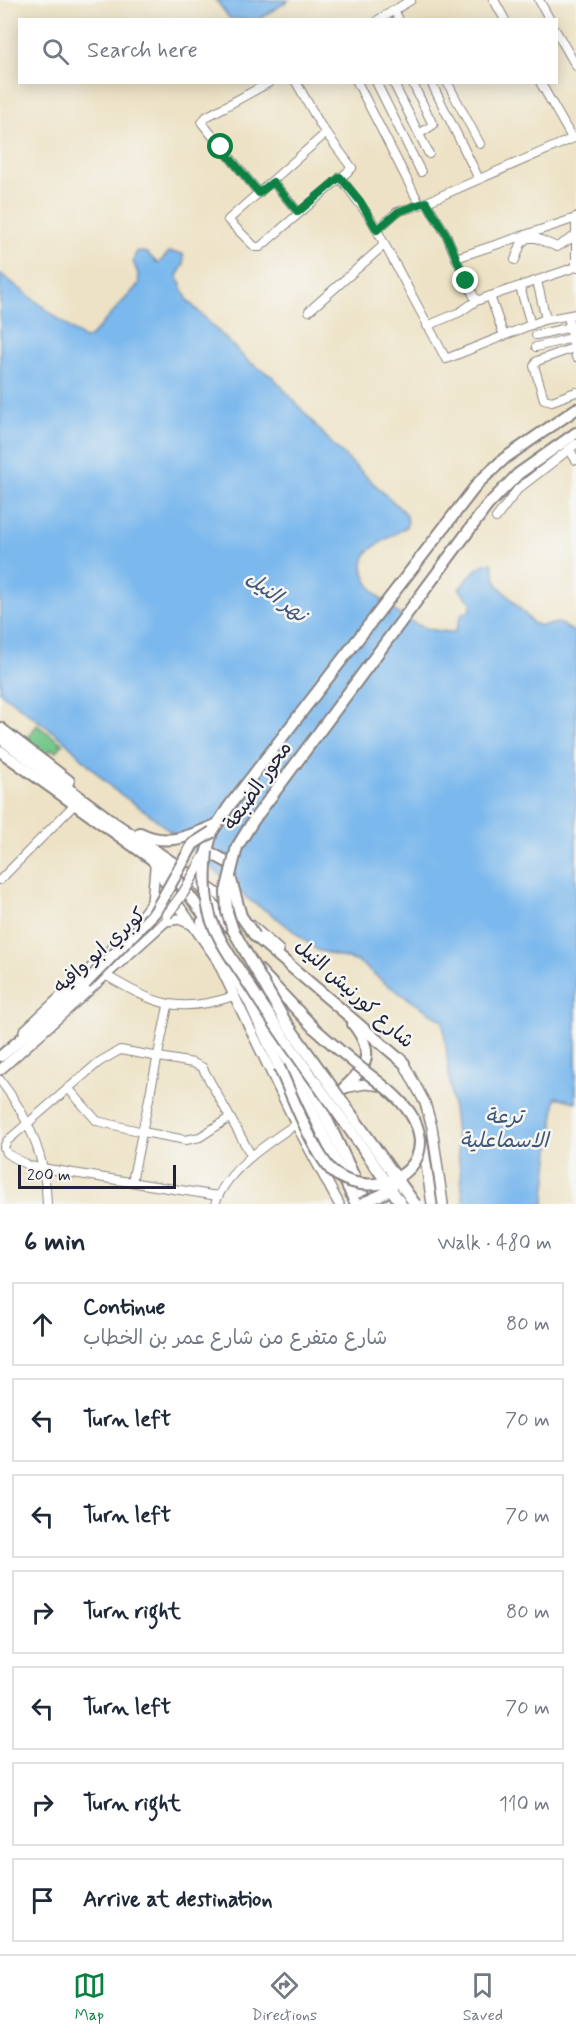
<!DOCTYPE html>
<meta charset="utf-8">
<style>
:root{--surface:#fff;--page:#f2f2f3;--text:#1f2937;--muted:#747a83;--line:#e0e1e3;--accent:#0b8043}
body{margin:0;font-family:Mynerve,"Playpen Sans Arabic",sans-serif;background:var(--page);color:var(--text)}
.scale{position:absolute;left:18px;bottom:15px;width:158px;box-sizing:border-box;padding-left:6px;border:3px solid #22223b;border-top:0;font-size:16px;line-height:21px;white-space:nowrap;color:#22223b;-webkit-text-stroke:4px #f6f6f2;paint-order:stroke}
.stop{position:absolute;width:18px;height:18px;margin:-14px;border:4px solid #0b8043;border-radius:50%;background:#fff}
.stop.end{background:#0b8043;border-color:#fff;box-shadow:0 2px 6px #0008}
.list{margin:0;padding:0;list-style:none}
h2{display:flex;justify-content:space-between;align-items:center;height:78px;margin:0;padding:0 24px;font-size:26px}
h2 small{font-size:20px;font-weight:400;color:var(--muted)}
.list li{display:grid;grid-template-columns:39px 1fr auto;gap:18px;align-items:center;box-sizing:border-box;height:84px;margin:0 12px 12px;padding:0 12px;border:2px solid var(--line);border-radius:0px}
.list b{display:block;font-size:22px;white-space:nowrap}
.list p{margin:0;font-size:20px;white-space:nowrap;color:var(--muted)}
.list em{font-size:20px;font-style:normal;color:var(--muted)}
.icon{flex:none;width:33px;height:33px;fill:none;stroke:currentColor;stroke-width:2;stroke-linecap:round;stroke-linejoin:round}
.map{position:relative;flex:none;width:576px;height:1204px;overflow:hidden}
.search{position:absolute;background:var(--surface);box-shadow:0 3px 15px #0003;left:18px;right:18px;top:18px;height:66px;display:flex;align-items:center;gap:15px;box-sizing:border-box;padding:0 21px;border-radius:0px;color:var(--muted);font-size:22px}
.sheet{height:750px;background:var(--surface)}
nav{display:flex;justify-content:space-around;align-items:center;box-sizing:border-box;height:84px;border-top:2px solid var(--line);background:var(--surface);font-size:16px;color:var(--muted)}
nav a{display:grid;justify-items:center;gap:3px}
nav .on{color:var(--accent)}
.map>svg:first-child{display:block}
.grass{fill:url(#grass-tufts);stroke:#4c7563;stroke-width:1.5}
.water{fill:#7ab8ed;stroke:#4e6d94;stroke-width:1.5}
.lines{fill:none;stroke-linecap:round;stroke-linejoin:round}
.minor-casing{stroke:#888280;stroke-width:10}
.major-casing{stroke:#888280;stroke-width:12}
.highway-casing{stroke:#888280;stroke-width:14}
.minor{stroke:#fff;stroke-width:8}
.major{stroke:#fff;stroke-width:9}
.highway{stroke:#fff;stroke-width:10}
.major-bridge-casing{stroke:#888280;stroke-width:12;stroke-linecap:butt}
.highway-bridge-casing{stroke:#888280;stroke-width:14;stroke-linecap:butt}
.major-bridge{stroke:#fff;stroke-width:9}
.highway-bridge{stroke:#fff;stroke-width:10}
.route{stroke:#0b8043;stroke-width:8}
.labels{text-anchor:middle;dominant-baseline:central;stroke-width:5;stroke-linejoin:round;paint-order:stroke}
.street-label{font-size:20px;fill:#22223b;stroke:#f6f6f2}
.water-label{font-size:21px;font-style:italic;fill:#415679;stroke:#f6f6f2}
</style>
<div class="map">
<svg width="576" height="1204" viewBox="0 0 576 1204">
<defs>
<pattern id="grass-tufts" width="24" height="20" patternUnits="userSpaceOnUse" patternTransform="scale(1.5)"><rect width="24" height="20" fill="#75c88b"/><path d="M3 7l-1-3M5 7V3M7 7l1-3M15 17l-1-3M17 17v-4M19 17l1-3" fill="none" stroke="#60a273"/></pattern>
</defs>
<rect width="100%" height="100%" fill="#f6f6f2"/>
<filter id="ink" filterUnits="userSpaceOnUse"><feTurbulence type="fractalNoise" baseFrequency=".0167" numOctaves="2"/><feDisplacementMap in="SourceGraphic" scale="12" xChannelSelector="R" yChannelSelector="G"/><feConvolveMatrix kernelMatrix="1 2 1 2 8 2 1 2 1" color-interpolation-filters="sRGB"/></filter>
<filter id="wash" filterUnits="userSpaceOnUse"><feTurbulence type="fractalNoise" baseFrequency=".008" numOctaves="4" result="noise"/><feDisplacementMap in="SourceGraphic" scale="24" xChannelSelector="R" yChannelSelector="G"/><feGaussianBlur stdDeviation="1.35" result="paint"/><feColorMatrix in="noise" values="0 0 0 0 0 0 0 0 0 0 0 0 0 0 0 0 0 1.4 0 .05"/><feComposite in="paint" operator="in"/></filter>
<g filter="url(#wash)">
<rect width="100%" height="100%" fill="#ede2c5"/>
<polygon class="grass" points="37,725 63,744 56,752 51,749 47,754 53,759 52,761 25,742"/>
<g class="water">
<polygon points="216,0 289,0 260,19 230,19"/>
<path d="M137 251 147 253 158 264 169 252 183 254 184 264 177 276 188 301 249 362 273 377 335 447 406 514 408 521 406 527C396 534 372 546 367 553 350 580 395 615 418 625 428 630 443 632 455 632L462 613 469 612 472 603 459 589C468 579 478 562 492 563L497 584 533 623 540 626 559 623 576 633V1102L556 1097 544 1204H464L443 1021 386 984 359 962 317 950 277 918 248 899 152 816 113 789 65 741 0 692V273L84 339 90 337 139 284 138 274 133 261Z"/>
</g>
</g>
<g filter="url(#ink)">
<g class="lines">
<g class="minor-casing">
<g id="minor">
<polyline points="494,0 505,20"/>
<polyline points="539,0 550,20"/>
<polyline points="394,10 399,20"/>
<polyline points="378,20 411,0"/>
<polyline points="556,31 576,66"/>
<polyline points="296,82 321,126 352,168 260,247 255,247 228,220 326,133"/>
<polyline points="357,82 420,205"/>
<polyline points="376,82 421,172"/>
<polyline points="393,82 429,154"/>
<polyline points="412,82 433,125 419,134"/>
<polyline points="431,82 479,179"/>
<polyline points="447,82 480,144"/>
<polyline points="540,82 572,138"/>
<polyline points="340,177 371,219 446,359 543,320 576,314"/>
<polyline points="273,182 298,212"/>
<polyline points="259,193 202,123 206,117 270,82"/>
<polyline points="426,202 446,234 456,258 576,218"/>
<polyline points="576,217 576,267"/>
<polyline points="377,230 397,212 420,205 576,137"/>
<polyline points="456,258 476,301"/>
<polyline points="515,260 521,244 527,238 536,238 557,247 575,236"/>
<polyline points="537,281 546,319"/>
<polyline points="520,287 531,325"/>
<polyline points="490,296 504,336"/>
<polyline points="309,311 384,245"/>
<polyline points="568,316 576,357"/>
<polyline points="427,326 460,312 476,301 576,267"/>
<polyline points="536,335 576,326"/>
<polyline points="536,347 572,338"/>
<polyline points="576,347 537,361 534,366 544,399 552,401 576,392"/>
<polyline points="569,449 576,460"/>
<polyline points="496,518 518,489 576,444"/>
<polyline points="0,880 74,805"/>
<path d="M105 975C155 1004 177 1015 234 996"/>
<path d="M0 1080C29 1117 46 1157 47 1204"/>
<polyline points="68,1088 97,1121 143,1132 186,1140 200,1137 229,1118"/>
<polyline points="132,1182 168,1006"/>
<polyline points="218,1196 29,1166 6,1153 4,1147 7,1141 99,1062 120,1050 193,1063 202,1067 251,1155"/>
<path d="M215 1204C227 1169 268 1143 296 1124"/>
</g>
</g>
<g class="major-casing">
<g id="major">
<polyline points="152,860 177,903 216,958 296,1124 339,1204"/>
<polyline points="201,882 225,899 241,915"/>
<polyline points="251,925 279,950"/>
<polyline points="131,930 152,902 155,868"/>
<polyline points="24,1031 121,940"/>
<polyline points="401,1058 425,1103 432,1127 443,1204"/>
<polyline points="0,1070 166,921 179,919 191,924"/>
<polyline points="344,1088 365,1084 383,1086"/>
<polyline points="422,1138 432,1204"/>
</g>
</g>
<g class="highway-casing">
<g id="highway">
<polyline points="0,728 69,781"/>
<polyline points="0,738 116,824 195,878 229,927"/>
<polyline points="0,751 167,870 180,883 213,927"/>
<path d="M140 833C167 847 189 836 216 825"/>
<polyline points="237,847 253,821 487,506 518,474 576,433"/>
<polyline points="231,864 207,851 212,832 230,805 479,482 505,458 576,409"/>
<polyline points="202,922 249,1001 279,1067"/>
<polyline points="255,936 404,1063"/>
<polyline points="259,970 314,1028"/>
<polyline points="257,1003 293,1071 356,1204"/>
<polyline points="1,1056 85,984"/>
<polyline points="303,1069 367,1204"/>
<path d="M344 1088C368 1066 375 1052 353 1024"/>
</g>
</g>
<use href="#minor" class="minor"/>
<use href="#major" class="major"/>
<use href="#highway" class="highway"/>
<g class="major-bridge-casing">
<polyline id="major-bridge" points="167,915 184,892 206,853"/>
</g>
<g class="highway-bridge-casing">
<g id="highway-bridge">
<polyline points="237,847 226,892 227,912 233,930 285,1021 415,1204"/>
<path d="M207 851C205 874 204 896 211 919 221 946 240 970 255 994 301 1066 355 1133 401 1204"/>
<polyline points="231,880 241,916 255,936"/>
<polyline points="85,984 155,912 193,844 212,832"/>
<path d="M279 1067C292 1095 313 1153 334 1173 376 1204 446 1168 410 1113 396 1093 375 1080 356 1064 342 1053 328 1040 314 1028"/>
<polyline points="361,1204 383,1194 394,1184"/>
</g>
</g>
<use href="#major-bridge" class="major-bridge"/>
<use href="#highway-bridge" class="highway-bridge"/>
</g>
</g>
<g class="lines" filter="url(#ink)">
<polyline class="route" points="221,147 259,193 273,182 298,212 340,177 360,201 377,230 398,212 426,202 446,234 466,281"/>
</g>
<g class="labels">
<g class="street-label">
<text transform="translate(258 786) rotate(-55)">محور الضبعة</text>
<text transform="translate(100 951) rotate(-42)">كوبري ابو وافيه</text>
<text transform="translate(354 994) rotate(42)">شارع كورنيش النيل</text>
</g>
<g class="water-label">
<text transform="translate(276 597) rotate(37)">نهر النيل</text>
<text x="504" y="1117">ترعة<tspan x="504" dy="24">الاسماعلية</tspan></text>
</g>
</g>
</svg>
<div class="scale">200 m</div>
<div class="stop" style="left:221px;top:147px"></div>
<div class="stop end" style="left:466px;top:281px"></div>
<div class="search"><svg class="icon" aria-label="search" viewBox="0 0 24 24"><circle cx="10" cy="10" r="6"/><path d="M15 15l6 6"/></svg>Search here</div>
</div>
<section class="sheet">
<h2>6 min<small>Walk · 480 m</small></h2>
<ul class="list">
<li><svg class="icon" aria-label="ahead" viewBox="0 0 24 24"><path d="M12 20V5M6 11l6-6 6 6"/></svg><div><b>Continue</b><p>شارع متفرع من شارع عمر بن الخطاب</p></div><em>80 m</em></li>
<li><svg class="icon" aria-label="left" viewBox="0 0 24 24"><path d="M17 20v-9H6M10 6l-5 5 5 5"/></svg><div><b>Turn left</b></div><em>70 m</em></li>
<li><svg class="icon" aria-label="left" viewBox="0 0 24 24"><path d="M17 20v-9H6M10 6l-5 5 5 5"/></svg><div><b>Turn left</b></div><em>70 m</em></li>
<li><svg class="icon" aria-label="right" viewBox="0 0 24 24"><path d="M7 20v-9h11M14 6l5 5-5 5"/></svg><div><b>Turn right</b></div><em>80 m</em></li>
<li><svg class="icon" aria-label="left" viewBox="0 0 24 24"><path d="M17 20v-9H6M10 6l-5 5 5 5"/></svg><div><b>Turn left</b></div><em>70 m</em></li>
<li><svg class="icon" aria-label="right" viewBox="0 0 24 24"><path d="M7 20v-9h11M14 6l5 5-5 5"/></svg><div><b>Turn right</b></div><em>110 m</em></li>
<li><svg class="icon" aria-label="arrive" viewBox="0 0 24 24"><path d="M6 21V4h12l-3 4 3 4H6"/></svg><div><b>Arrive at destination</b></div></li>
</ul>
</section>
<nav>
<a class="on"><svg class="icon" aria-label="map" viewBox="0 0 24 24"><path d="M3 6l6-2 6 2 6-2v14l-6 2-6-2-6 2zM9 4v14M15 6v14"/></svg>Map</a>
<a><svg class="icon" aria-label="directions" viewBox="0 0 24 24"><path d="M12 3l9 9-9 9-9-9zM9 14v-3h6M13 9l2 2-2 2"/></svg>Directions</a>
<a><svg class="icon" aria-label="saved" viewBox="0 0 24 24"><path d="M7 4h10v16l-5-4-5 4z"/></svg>Saved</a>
</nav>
